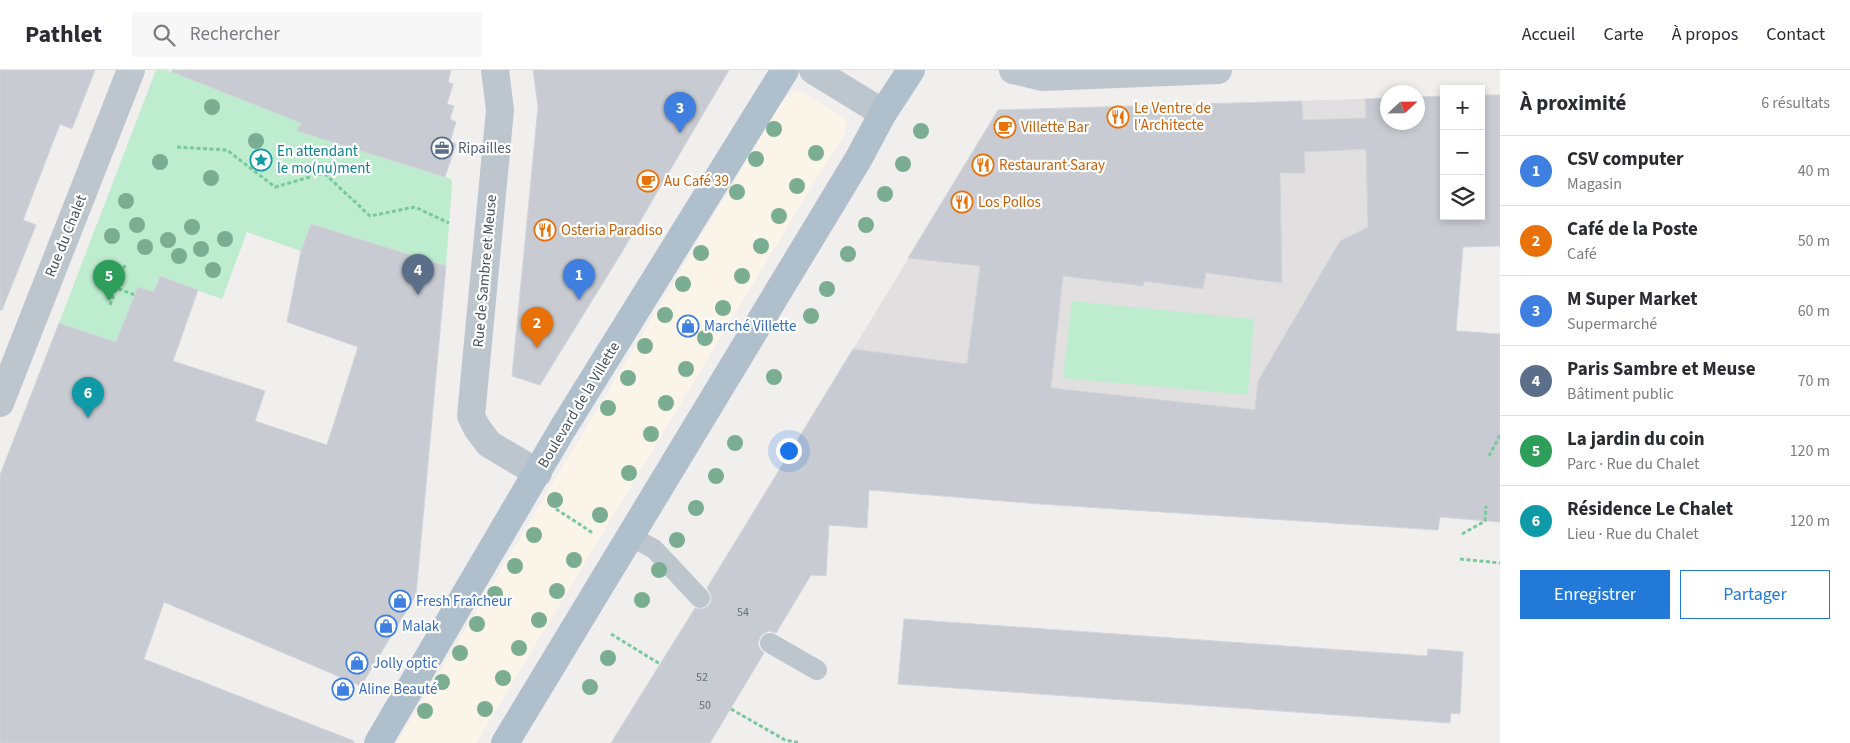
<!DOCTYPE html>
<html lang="fr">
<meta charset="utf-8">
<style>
:root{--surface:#fff;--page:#f7f7f7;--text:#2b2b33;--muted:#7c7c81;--line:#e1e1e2;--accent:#2279d7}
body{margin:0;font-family:"Source Sans 3",sans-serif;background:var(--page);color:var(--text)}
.controls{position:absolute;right:15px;top:15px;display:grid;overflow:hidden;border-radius:0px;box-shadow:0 2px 8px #0003}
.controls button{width:45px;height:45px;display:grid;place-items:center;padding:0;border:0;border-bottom:1px solid var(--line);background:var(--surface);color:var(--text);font:25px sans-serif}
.compass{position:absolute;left:1380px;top:15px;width:45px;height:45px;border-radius:50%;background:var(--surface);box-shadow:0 2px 8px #0003;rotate:68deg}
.you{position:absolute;left:788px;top:380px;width:18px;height:18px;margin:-12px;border:4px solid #fff;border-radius:50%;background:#1a73e8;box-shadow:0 0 0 8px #1a73e833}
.badge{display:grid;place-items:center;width:32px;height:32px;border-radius:50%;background:var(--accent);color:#fff;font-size:16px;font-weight:700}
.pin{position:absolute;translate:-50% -41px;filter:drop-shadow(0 1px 2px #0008)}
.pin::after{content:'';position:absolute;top:26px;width:18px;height:15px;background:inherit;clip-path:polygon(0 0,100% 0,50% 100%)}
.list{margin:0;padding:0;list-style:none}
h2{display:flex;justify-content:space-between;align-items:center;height:65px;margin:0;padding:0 20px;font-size:21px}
h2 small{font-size:16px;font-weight:400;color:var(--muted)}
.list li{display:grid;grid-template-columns:32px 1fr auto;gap:15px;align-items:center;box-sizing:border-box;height:70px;padding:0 20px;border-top:1px solid var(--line)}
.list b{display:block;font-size:19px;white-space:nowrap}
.list p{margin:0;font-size:16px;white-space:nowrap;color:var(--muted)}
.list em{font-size:16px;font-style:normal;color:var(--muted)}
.actions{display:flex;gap:10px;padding:15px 20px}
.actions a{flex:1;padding:11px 0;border:1px solid var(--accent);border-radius:0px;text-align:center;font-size:18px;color:var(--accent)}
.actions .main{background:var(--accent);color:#fff}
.icon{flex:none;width:28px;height:28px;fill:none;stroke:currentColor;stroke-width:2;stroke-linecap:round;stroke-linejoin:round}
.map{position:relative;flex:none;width:1500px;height:673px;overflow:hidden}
header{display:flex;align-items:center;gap:30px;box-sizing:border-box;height:70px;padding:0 25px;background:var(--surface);border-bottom:1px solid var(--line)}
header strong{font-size:24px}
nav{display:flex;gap:28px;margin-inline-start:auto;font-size:18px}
.search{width:350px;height:45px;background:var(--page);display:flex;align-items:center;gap:12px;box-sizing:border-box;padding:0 18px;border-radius:0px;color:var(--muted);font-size:19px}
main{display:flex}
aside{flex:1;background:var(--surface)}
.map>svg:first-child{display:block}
.commercial{fill:#fbf4e8}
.education{fill:#e2dfe0}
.green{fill:#beecce}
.building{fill:#c8cbd1;stroke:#d2d5d9;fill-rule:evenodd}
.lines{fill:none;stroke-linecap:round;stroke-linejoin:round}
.path{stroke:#78c99d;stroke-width:3;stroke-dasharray:4 2.5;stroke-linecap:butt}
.service{stroke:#bdc6cd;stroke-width:20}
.minor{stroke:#bdc6cd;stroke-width:28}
.primary{stroke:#afbfcc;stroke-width:28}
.tree{fill:#7bad92}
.labels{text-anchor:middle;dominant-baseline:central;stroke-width:4.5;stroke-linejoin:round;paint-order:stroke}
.number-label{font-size:12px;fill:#677078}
.food-label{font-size:15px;fill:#c56008;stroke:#fff;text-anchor:start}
.service-label{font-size:15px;fill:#4e5e75;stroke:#fff;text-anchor:start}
.culture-label{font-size:15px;fill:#0d838f;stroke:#fff;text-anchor:start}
.street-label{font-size:15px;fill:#47525b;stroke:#fff}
.shop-label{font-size:15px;fill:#366cbe;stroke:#fff;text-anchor:start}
</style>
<header>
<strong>Pathlet</strong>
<div class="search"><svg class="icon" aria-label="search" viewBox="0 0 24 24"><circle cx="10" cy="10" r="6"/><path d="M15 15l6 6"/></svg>Rechercher</div>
<nav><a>Accueil</a><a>Carte</a><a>À propos</a><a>Contact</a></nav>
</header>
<main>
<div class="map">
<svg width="1500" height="673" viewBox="0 0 1500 673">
<rect width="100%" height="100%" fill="#f1eeee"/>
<polygon class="commercial" points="796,22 802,22 842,47 845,51 847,56 844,66 812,116 476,673 397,673 777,40 787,26"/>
<polygon class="education" points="1418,27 1426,27 1431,202 1461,206 1438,460 1040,434 1046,350 826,324 936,143 1173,35 1387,28 1388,52 1418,52"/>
<g class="green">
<polygon points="156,0 166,0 301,51 298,61 451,109 452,114 446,196 311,154 301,181 247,162 222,229 159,207 135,278 59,253"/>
<polygon points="1072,231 1254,249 1248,325 1063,308"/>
</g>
<g class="building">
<polygon points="0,0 95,0 72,59 60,54 23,150 36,155 2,240 0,240"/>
<polygon points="172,0 451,0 448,12 453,14 447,34 454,36 450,49 456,52 450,72 456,74 445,107 297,61 301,53 172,2"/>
<polygon points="533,0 729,0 622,182 540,315 512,306 538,37"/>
<path d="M1481 25H1500V176L1463 177 1456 261 1500 264V452L1440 447 1438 460 1040 434 869 420 867 458 829 455 826 506 811 505 776 563 769 561 764 563 760 567 758 574 760 579 764 583 710 673H611L695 538 703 539 708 536 711 532V525L707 518 853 279 967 294 980 196 908 188 998 40 1302 31 1303 50 1366 48 1365 29 1388 28V52H1418V27L1444 26V146H1481ZM1366 79 1368 157 1340 171 1258 311 1255 340 1051 318 1063 206 1143 216 1144 211 1203 219 1206 203 1282 213 1280 103H1305L1304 82Z"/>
<polygon points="311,154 446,196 416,525 361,616 164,532 144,589 354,671 354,673 0,673 0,405 59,253 116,272 138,217 154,222 160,206 198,220 173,291 265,321 255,351 327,375 358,277 287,252 301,181"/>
<polygon points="904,549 1427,586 1428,579 1463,582 1460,644 1451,643 1450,653 898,614"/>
</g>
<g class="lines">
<g class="path">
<polyline points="177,77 227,80 275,117 324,103 370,146 415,137 449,153"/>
<polyline points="100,212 135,225"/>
<polyline points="110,235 125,195"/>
<polyline points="1489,386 1500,365"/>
<polyline points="556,439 593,463"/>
<polyline points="1462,464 1485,451 1486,436"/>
<polyline points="1460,489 1500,493"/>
<polyline points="611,564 660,594"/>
<polyline points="731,639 785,670 800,673"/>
</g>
<g class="service">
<polyline points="630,466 654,479 700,528"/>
<polyline points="770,573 817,600"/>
</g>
<g class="minor">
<polyline points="495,0 500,40 471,346 477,358 489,374 538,403"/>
<polyline points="813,0 883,43"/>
<polyline points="1013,0 1043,7 1218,0"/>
<polyline points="0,333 131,0"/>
</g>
<g class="primary">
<polyline points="378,673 563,358 785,0"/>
<polyline points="505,673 859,88 883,43 911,0"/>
</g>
</g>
<g class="tree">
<circle cx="212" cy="37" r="8"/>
<circle cx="774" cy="59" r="8"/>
<circle cx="921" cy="61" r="8"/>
<circle cx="256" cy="71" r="8"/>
<circle cx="816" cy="83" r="8"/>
<circle cx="756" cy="89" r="8"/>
<circle cx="160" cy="92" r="8"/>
<circle cx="903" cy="94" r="8"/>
<circle cx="211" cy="108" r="8"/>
<circle cx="797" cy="116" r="8"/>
<circle cx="737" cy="122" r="8"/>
<circle cx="885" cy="124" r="8"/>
<circle cx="126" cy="131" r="8"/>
<circle cx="779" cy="146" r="8"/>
<circle cx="137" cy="155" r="8"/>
<circle cx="866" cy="155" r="8"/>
<circle cx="192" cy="157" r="8"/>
<circle cx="112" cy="166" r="8"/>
<circle cx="225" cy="169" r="8"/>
<circle cx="168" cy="170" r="8"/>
<circle cx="761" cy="176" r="8"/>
<circle cx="145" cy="177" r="8"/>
<circle cx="201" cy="179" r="8"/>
<circle cx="701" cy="183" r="8"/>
<circle cx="848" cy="184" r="8"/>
<circle cx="179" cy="186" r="8"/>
<circle cx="213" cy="200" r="8"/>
<circle cx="742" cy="206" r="8"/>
<circle cx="683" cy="214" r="8"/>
<circle cx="827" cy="219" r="8"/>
<circle cx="723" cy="238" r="8"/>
<circle cx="665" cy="245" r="8"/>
<circle cx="811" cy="246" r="8"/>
<circle cx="705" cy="268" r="8"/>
<circle cx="645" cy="276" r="8"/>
<circle cx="686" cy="299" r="8"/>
<circle cx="774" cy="307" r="8"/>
<circle cx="628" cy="308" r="8"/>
<circle cx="666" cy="333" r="8"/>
<circle cx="608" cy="338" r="8"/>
<circle cx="651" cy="364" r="8"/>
<circle cx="735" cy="373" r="8"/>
<circle cx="629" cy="403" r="8"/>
<circle cx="716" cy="406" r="8"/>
<circle cx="555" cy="430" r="8"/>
<circle cx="696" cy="438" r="8"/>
<circle cx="600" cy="445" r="8"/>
<circle cx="534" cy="465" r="8"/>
<circle cx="677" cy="470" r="8"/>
<circle cx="574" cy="490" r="8"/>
<circle cx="515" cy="496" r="8"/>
<circle cx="659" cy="500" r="8"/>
<circle cx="557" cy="521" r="8"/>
<circle cx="495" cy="524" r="8"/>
<circle cx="642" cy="530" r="8"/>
<circle cx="539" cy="550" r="8"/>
<circle cx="477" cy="554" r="8"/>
<circle cx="519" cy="578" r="8"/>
<circle cx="460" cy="583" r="8"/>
<circle cx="608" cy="588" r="8"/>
<circle cx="503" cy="608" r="8"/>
<circle cx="442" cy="612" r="8"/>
<circle cx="590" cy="617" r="8"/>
<circle cx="485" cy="639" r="8"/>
<circle cx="425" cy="641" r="8"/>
</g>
<defs>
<g id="restaurant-ring" transform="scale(1.125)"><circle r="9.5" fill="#fff" stroke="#e8710a" stroke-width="1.5"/><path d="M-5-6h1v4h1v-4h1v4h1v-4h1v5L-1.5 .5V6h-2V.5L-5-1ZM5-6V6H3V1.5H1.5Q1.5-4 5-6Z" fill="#e8710a"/></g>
<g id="cafe-ring" transform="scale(1.125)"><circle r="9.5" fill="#fff" stroke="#e8710a" stroke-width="1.5"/><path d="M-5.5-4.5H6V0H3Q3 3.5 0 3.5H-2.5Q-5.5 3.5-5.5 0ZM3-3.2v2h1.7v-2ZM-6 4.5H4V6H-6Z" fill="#e8710a"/></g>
<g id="office-ring" transform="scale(1.125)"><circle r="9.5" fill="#fff" stroke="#5c6f8a" stroke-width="1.5"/><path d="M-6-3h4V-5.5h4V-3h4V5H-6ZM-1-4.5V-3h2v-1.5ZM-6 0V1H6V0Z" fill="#5c6f8a"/></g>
<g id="sight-ring" transform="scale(1.125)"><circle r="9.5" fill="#fff" stroke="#0f9aa8" stroke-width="1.5"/><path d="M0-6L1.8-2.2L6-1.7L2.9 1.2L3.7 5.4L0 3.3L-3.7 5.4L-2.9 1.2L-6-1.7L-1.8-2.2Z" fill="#0f9aa8"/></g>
<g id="shop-ring" transform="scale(1.125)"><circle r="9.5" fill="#fff" stroke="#3f7fe0" stroke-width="1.5"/><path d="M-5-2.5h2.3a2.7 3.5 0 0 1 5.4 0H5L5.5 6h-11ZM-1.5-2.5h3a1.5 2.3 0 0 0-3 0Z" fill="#3f7fe0"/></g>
</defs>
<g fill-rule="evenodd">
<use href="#restaurant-ring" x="1118" y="47"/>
<use href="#cafe-ring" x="1005" y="57"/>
<use href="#office-ring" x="442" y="78"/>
<use href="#sight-ring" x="261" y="90"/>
<use href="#restaurant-ring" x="983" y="95"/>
<use href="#cafe-ring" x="648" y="111"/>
<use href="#restaurant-ring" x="962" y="132"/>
<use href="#restaurant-ring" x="545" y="160"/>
<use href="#shop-ring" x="688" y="256"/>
<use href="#shop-ring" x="400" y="531"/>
<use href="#shop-ring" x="386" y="556"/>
<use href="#shop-ring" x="357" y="593"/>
<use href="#shop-ring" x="343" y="619"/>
</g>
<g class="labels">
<g class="number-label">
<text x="743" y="542">54</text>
<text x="702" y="607">52</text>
<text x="705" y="635">50</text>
</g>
<g class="food-label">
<text x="1134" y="38">Le Ventre de<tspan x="1134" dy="17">l'Architecte</tspan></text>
<text x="1021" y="57">Villette Bar</text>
<text x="999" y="95">Restaurant Saray</text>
<text x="664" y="111">Au Café 39</text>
<text x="978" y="132">Los Pollos</text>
<text x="561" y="160">Osteria Paradiso</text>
</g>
<g class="service-label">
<text x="458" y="78">Ripailles</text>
</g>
<g class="culture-label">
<text x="277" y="81">En attendant<tspan x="277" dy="17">le mo(nu)ment</tspan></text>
</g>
<g class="street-label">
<text transform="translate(66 166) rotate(-68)">Rue du Chalet</text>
<text transform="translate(485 201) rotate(-85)">Rue de Sambre et Meuse</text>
<text transform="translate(579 335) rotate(-59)">Boulevard de la Villette</text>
</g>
<g class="shop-label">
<text x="704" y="256">Marché Villette</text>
<text x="416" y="531">Fresh Fraîcheur</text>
<text x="402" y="556">Malak</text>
<text x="373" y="593">Jolly optic</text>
<text x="359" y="619">Aline Beauté</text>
</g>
</g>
</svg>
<div class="controls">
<button>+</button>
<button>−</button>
<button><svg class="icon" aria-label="layers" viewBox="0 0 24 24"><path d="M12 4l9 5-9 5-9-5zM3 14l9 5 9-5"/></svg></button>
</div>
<svg class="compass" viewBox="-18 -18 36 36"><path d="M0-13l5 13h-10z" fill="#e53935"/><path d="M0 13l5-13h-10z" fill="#7c7c81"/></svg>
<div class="you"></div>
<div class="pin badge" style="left:579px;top:230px;background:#3f7fe0">1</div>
<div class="pin badge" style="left:537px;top:278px;background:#e8710a">2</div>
<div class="pin badge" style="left:680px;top:63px;background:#3f7fe0">3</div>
<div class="pin badge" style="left:418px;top:225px;background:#5c6f8a">4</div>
<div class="pin badge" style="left:109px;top:231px;background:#2e9e5b">5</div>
<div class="pin badge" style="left:88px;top:348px;background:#0f9aa8">6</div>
</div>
<aside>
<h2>À proximité<small>6 résultats</small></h2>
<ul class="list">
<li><span class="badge" style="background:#3f7fe0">1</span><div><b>CSV computer</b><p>Magasin</p></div><em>40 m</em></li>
<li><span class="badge" style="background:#e8710a">2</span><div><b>Café de la Poste</b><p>Café</p></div><em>50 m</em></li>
<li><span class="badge" style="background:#3f7fe0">3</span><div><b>M Super Market</b><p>Supermarché</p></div><em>60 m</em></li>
<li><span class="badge" style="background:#5c6f8a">4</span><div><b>Paris Sambre et Meuse</b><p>Bâtiment public</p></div><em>70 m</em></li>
<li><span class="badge" style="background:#2e9e5b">5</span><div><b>La jardin du coin</b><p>Parc · Rue du Chalet</p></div><em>120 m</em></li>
<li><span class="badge" style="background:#0f9aa8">6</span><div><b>Résidence Le Chalet</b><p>Lieu · Rue du Chalet</p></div><em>120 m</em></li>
</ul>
<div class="actions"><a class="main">Enregistrer</a><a>Partager</a></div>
</aside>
</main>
